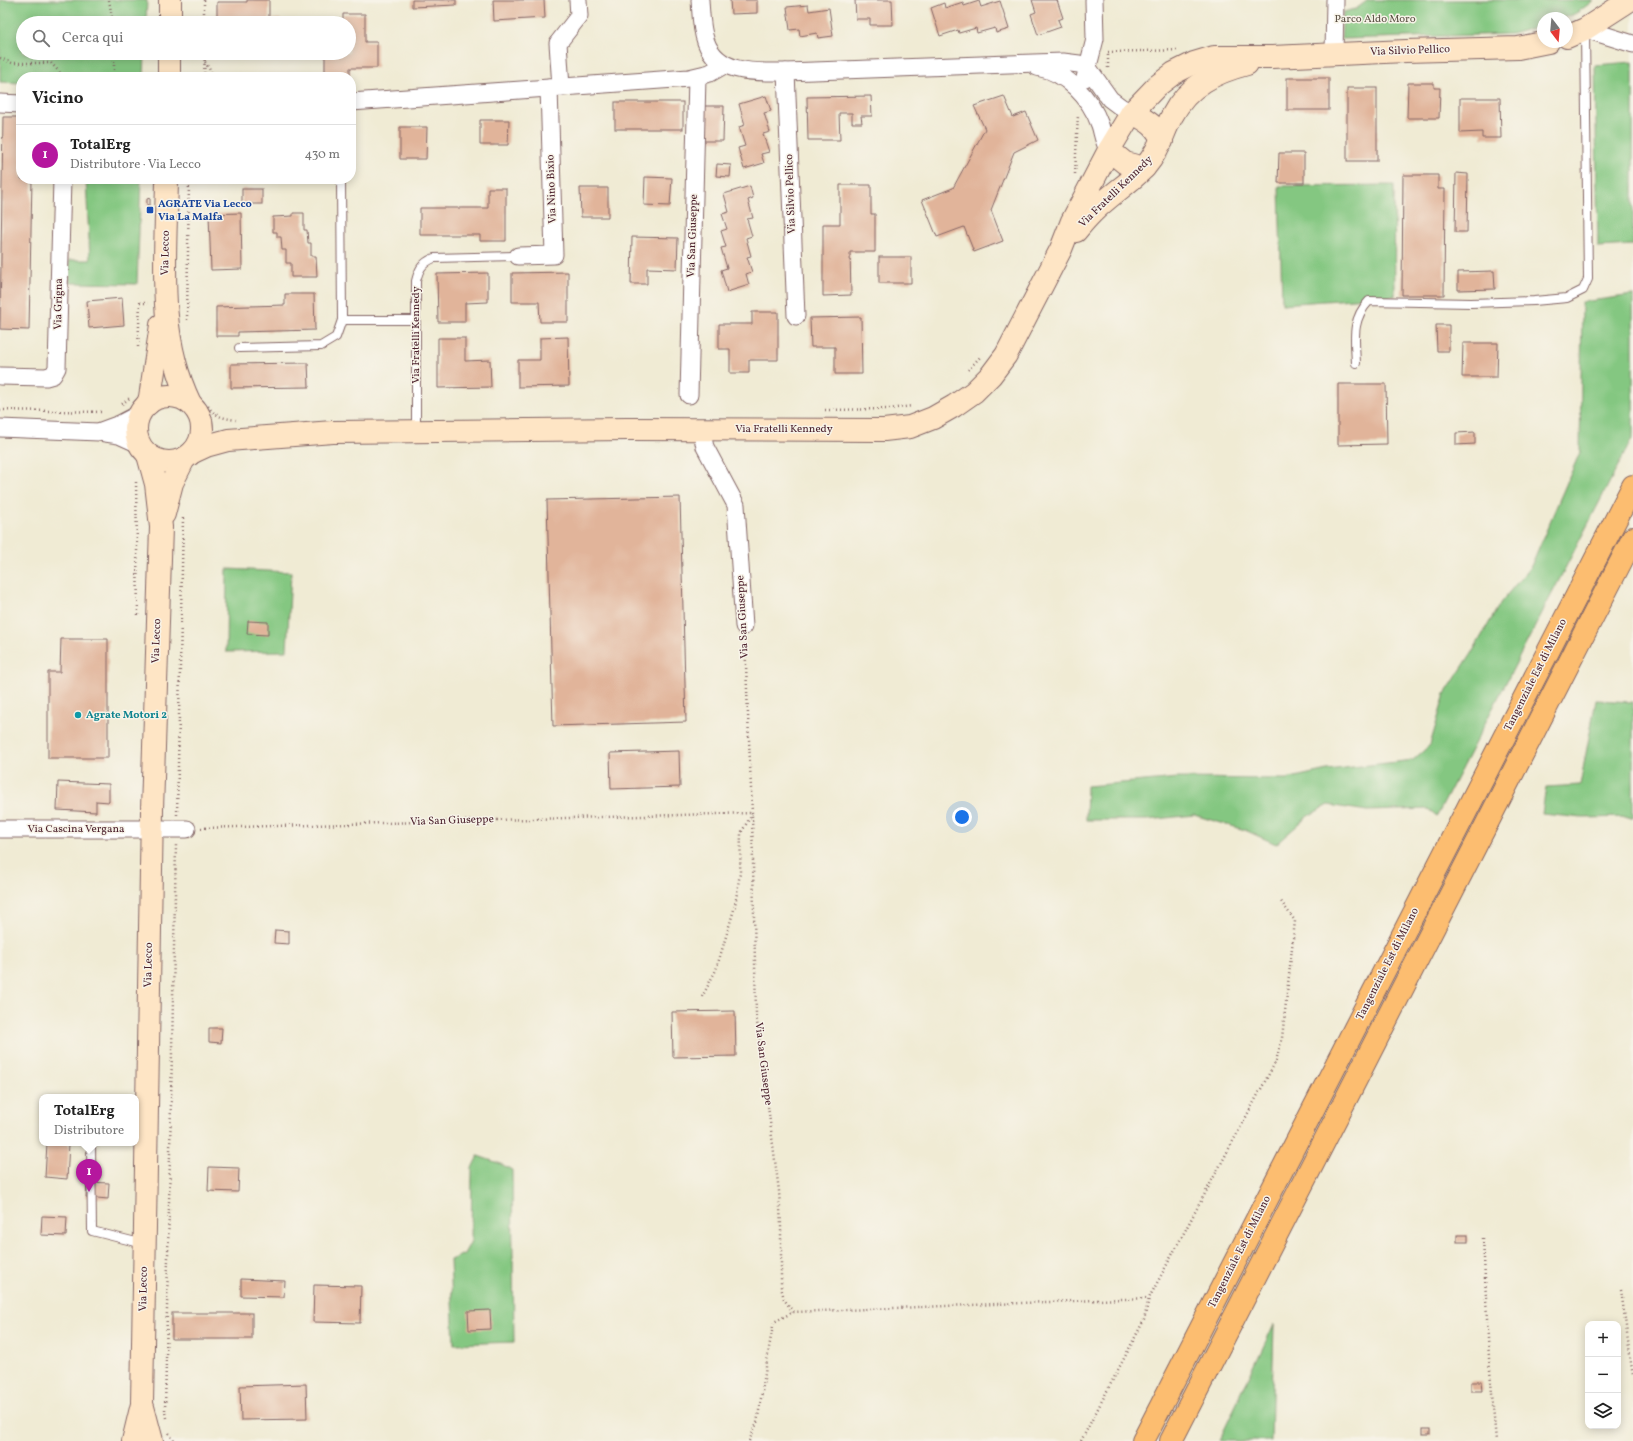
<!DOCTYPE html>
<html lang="it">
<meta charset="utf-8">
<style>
:root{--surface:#fff;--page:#f2f2f2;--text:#222;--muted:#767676;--line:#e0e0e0;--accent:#b5179e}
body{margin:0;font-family:Vollkorn,serif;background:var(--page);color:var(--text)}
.controls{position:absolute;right:12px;bottom:12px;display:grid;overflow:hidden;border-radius:8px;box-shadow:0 2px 10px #0003}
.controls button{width:36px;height:36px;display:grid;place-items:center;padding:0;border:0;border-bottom:1px solid var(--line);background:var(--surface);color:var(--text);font:20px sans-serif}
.compass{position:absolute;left:1537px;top:12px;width:36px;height:36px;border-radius:50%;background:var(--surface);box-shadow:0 2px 10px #0003;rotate:164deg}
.you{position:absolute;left:962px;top:817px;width:14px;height:14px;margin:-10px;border:3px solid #fff;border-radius:50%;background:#1a73e8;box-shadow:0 0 0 6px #1a73e833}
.badge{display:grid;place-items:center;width:26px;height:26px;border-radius:50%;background:var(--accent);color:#fff;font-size:13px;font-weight:700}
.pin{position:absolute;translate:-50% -33px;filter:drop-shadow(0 1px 2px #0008)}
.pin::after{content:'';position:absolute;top:21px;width:14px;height:12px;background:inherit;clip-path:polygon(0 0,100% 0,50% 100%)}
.popup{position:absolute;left:39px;top:1094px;width:100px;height:52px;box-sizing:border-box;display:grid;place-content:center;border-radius:8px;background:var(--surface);filter:drop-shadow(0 1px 3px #0005);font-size:13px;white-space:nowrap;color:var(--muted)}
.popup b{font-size:15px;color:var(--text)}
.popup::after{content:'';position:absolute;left:50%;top:100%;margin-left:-8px;border:8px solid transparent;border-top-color:var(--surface)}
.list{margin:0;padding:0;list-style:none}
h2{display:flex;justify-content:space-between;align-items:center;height:52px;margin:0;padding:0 16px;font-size:17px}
h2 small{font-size:13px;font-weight:400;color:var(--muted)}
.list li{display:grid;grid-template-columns:26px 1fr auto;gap:12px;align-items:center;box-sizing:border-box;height:60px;padding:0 16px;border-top:1px solid var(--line)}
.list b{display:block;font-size:15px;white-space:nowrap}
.list p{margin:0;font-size:13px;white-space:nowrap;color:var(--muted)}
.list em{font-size:13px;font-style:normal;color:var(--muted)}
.icon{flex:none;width:22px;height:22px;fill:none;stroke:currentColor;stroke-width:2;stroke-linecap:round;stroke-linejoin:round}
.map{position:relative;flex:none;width:1633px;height:1441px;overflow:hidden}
.search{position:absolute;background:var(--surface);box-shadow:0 2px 10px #0003;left:16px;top:16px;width:340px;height:44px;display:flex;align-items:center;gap:10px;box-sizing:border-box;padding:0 14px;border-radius:22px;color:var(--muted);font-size:15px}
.panel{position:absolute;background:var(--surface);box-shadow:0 2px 10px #0003;left:16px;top:72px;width:340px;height:112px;border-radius:16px}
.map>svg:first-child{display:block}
.green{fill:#84c781;stroke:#677356}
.building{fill:#e1b49a}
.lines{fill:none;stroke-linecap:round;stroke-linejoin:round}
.lane-casing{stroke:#846666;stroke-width:10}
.street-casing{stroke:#846666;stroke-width:19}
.secondary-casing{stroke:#846666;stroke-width:24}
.highway-casing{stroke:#846666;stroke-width:24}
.path{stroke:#846666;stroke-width:2.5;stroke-dasharray:1 3;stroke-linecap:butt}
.lane{stroke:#fff;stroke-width:8}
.street{stroke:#fff;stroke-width:17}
.secondary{stroke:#fee5c5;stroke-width:22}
.highway{stroke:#fcbd6f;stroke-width:22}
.transit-dot{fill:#1a4fb4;stroke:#f7f3e8;stroke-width:1.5}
.culture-dot{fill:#0f9aa8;stroke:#f7f3e8;stroke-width:1.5}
.labels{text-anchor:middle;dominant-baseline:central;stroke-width:3;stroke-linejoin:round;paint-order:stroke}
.park-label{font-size:11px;fill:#5b5145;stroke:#f7f3e8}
.street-label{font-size:11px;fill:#4a1f2b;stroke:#f7f3e8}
.transit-label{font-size:11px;font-weight:bold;fill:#164399;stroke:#f7f3e8;text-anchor:start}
.culture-label{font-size:11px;font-weight:bold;fill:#0d838f;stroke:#f7f3e8;text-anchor:start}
</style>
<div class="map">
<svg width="1633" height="1441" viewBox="0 0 1633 1441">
<rect width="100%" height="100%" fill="#f7f3e8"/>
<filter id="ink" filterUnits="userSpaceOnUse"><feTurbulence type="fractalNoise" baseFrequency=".025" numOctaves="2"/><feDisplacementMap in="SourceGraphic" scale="8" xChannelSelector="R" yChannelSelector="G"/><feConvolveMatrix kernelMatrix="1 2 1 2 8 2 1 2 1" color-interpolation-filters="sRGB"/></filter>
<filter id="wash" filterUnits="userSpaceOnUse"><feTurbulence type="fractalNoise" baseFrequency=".012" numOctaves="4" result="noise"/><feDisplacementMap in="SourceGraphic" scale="16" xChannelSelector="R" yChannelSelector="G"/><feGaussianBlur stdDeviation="0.9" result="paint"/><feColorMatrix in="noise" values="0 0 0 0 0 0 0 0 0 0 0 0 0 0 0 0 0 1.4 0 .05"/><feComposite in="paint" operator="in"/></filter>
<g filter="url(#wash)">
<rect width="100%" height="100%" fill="#f0ebd4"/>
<g class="green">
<polygon points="0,0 147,0 146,23 23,23 23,53 145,53 144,77 21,77 21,83 0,82"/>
<path d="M1368 0H1594C1572 17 1572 18 1543 18V25L1512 34 1341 39 1343 12 1356 9Z"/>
<polygon points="1633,62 1633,245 1598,247 1595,65"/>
<polygon points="86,179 141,179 137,284 70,283 69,260 90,260"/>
<polygon points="1394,185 1395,296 1282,304 1279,186"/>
<polygon points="1633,295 1633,437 1437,816 1428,809 1367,811 1328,805 1308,816 1276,844 1245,830 1194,815 1147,820 1086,820 1087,786 1178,778 1286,779 1327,770 1413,760 1430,745 1445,694 1473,651 1501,602 1531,566 1580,452 1582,302"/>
<polygon points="227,569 291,572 287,651 226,652"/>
<polygon points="1596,700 1633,702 1633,817 1583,818 1542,814 1546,787 1580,785"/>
<polygon points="478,1156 501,1164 512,1170 514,1342 454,1344 450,1260 464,1254 471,1241 472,1168"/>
<polygon points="1274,1324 1271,1441 1219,1441"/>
</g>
<g id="blocks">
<g class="building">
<polygon points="247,0 269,0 269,20 281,19 281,23 217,23 217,2 247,2"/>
<polygon points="412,0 456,0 456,5 412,7"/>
<polygon points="493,0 544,0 545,18 494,21"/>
<polygon points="730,0 757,0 757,13 731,14"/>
<polygon points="855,0 892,0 893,25 870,25 870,19 856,19"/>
<polygon points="1032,0 1057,0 1063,18 1058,20 1061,27 1038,35 1031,14 1036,12"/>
<polygon points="979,1 981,7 1000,1 1009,29 996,33 995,28 977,33 976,28 959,33 958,30 940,36 931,8 944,3 945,8 963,2 964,6"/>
<polygon points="808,5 809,11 829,8 833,36 818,38 817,33 800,36 799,29 790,30 787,7"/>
<polygon points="343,14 365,14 365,42 377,42 377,68 350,68 350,76 325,76 325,53 349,53 349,23 343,23"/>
<rect x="1287" y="78" width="42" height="32"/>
<polygon points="1408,83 1434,83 1434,88 1440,88 1439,118 1407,118"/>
<rect x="1347" y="88" width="30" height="73"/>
<polygon points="766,96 771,111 764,113 770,132 763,134 769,152 761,154 764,163 744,169 738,148 745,146 739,127 745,125 739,104"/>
<polygon points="871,96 872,116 861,116 862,123 852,123 852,113 839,113 840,140 808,140 807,97"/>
<polygon points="1004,96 1013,117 1026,112 1038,140 1014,152 991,210 1003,241 974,252 964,227 937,237 922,200 953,188 985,129 974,106"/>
<polygon points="1460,98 1500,98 1501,138 1482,138 1482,132 1460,133"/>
<rect x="615" y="102" width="68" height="27"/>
<polygon points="704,106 724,106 723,141 704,141"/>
<polygon points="3,117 21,117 21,179 32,179 29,330 0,329"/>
<polygon points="480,120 509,120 508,145 480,145"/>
<polygon points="400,127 427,127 426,159 400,159"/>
<polygon points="1279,153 1304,153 1304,183 1278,183"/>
<polygon points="717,164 731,165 730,177 716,176"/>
<polygon points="1456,173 1468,174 1467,232 1455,232"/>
<polygon points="1403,175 1438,175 1438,189 1445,189 1444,295 1402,295"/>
<polygon points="645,177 672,178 670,206 644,205"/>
<polygon points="840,185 871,185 871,214 875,214 875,252 850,252 851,295 823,296 823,224 840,224"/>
<polygon points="750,186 753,198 748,200 753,218 747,219 752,236 746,238 751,256 747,257 752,272 746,274 749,285 727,292 721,270 727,268 721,248 726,247 721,231 727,229 722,214 729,212 724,194"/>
<polygon points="488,188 506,188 506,241 480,241 480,235 420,235 420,208 488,208"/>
<polygon points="580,188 608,188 608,217 581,217"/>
<rect x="242" y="189" width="20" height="15"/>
<polygon points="150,198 150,205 147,205 147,199"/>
<polygon points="241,213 242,269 211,270 209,214"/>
<polygon points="293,213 304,213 304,230 307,230 308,243 311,243 311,256 316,256 317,277 291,277 291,263 286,263 286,250 282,250 281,237 277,237 277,232 273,232 273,217 293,216"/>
<polygon points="632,237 678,238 677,269 647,268 647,284 631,284"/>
<rect x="879" y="257" width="32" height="26"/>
<polygon points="1494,271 1495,289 1458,290 1458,272"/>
<polygon points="568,272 568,322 540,322 539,302 512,302 512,273"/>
<polygon points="488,273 488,302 465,303 465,322 438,322 437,274"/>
<polygon points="285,294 314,294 315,330 238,332 238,336 216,336 216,307 285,305"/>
<polygon points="122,298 124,325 89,328 87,301"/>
<polygon points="752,312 778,312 778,360 749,360 749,373 730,373 730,349 719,349 719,324 752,324"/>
<polygon points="861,317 862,374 835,374 835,347 811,347 810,318"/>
<polygon points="1436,325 1449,325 1449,351 1437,351"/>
<polygon points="568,337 569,386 518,387 518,360 540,360 540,338"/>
<polygon points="438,338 465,338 465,361 490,360 491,387 438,388"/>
<polygon points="1463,343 1498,343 1497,377 1462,377"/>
<polygon points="308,363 309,387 231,388 231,364"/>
<polygon points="1338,384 1386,384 1387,444 1338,445"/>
<polygon points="1475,432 1475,444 1456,445 1456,433"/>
<polygon points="680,497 686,722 553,726 547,500"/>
<polygon points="248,621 268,622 268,635 247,634"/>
<polygon points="61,639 108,639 108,758 48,758 48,672 60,672"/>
<polygon points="679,751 680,787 611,789 610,753"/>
<polygon points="58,782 109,784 109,802 96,801 96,812 57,810"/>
<polygon points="275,930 289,931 289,944 274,943"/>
<polygon points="735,1011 736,1056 673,1057 672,1012"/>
<polygon points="209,1028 222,1028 221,1043 209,1042"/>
<polygon points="47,1143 69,1144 67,1179 45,1177"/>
<polygon points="209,1167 239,1168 238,1192 208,1191"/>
<polygon points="87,1182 109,1183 108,1199 86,1197"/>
<polygon points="42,1216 67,1217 66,1236 41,1235"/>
<rect x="1457" y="1235" width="11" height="7"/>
<polygon points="241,1279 285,1281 284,1297 241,1296"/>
<polygon points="314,1285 361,1286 360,1323 313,1322"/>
<polygon points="490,1310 491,1329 469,1330 468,1311"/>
<rect x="172" y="1313" width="80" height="26"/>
<polygon points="1471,1382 1482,1382 1483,1391 1471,1391"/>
<polygon points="306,1384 307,1419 241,1420 240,1386"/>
<rect x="1423" y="1429" width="7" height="6"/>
</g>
</g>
</g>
<g filter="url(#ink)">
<use href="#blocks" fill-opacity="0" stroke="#846666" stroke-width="1"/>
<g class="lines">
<g class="lane-casing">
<g id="lane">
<polyline points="341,179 342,320"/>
<polyline points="239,348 321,346 336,337 342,320 416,320"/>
<path d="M1356 363C1355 339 1351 320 1369 301L1471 303 1534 301 1567 298 1583 290 1588 279 1585 32"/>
<path d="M416 431V281C419 269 422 263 434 258L518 256"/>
<polyline points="91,1143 92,1231 144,1244"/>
</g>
</g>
<g class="street-casing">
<g id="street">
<path d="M700 0C701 14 701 29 706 42 718 75 757 72 786 72L1063 62 1079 64 1088 68 1110 99 1122 108 1132 112"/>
<polyline points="1585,29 1633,44"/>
<polyline points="1334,54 1335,0"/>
<path d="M1037 67C1066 72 1090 97 1100 125 1103 134 1103 142 1109 150"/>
<polyline points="786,72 796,316"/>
<polyline points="1085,78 1095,39 1094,0"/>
<polyline points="561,87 558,43 579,16 578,0"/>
<polyline points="351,102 689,78 710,73 724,65"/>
<polyline points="0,103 21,104"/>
<polyline points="518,256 554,255 549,88"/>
<polyline points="0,376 46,377 53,375 57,368 62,179"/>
<polyline points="689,395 697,77"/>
<polyline points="0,428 99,432 119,435 139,444"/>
<polyline points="701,429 705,447 736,505 744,626"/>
<polyline points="101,431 120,424 141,413"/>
<polyline points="0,829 187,829"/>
</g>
</g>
<g class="secondary-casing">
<g id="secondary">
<polyline points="170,23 170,0"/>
<polyline points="1567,37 1585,29 1630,0"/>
<polyline points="169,77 169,53"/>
<path d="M1132 112C1147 122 1156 124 1162 141"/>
<polyline points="1144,168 1125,163 1109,150 1132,112 1157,86 1174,73 1194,63 1214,57 1272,57 1406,51 1518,48 1548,42"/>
<path d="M167 179C166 255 156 333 190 403"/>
<path d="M1076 231C1081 225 1086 219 1092 213 1108 196 1129 184 1145 167 1160 149 1162 135 1172 116 1188 85 1216 72 1247 64"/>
<circle cx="169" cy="429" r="33"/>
<polyline points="148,404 150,397 161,325"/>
<polyline points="193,452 206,446 228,440 333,432 628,429 884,430 910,427 933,418 954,406 974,392 991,375 1006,355 1061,249 1072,221 1109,150"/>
<polyline points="164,514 172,483 184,459"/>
<polyline points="143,1407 152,1441"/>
<polyline points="133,1441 142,1404 152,810 161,527 156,484 148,455"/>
</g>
</g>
<g class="highway-casing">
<g id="highway">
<polyline points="1143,1441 1633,486"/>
<polyline points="1171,1441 1633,538"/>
</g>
</g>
<g class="path">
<polyline points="109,0 113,23"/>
<polyline points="204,0 204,23"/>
<polyline points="114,53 114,77"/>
<polyline points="0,58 12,63 51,63 64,77"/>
<polyline points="205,62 214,77"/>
<polyline points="1108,68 1108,52 1179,50"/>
<polyline points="204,77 205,53"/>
<polyline points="1075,174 1078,115"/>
<polyline points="187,320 189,179"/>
<polyline points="138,347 140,303 148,303"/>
<polyline points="968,370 981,356"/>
<polyline points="122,404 131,397"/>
<path d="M208 406C215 417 224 418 236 420"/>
<polyline points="0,410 103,412"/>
<polyline points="825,410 889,409 912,406"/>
<polyline points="136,482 138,615"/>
<polyline points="745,640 752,813 756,1014 779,1191 781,1225 781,1287 784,1299 793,1312"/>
<polyline points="177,815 183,518"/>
<polyline points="201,828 752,813"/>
<polyline points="702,997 716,970 735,906 740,873 741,833 752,814"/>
<polyline points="1483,1238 1489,1358 1496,1441"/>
<polyline points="1621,1290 1633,1377"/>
<polyline points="166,1418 165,1412 176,844"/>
<polyline points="169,1433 174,1441"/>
<polyline points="749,1441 757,1423 771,1336 774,1322 793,1312 1149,1298"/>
<polyline points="1081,1441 1144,1320 1149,1298 1276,1061 1282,1038 1295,921 1280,900"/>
</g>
<use href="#lane" class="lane"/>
<use href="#street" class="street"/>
<use href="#secondary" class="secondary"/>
<use href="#highway" class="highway"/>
</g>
</g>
<rect class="transit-dot" x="146" y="206" width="8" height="8" rx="2"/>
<circle class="culture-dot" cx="78" cy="715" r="4"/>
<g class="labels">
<g class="park-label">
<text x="1375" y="19">Parco Aldo Moro</text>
</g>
<g class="street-label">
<text transform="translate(1410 51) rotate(-2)">Via Silvio Pellico</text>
<text transform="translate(552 189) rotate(-92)">Via Nino Bixio</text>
<text transform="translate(1116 192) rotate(-44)">Via Fratelli Kennedy</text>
<text transform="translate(791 194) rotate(-92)">Via Silvio Pellico</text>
<text transform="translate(693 236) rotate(-88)">Via San Giuseppe</text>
<text transform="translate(166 253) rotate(-89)">Via Lecco</text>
<text transform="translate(59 304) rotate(-89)">Via Grigna</text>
<text transform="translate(416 335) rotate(-90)">Via Fratelli Kennedy</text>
<text x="784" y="429">Via Fratelli Kennedy</text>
<text transform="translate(743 617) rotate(-93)">Via San Giuseppe</text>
<text transform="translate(157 641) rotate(-88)">Via Lecco</text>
<text transform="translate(1536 675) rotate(-63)">Tangenziale Est di Milano</text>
<text transform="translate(452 821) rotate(-2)">Via San Giuseppe</text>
<text x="76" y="829">Via Cascina Vergana</text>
<text transform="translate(1388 964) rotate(-63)">Tangenziale Est di Milano</text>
<text transform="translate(149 965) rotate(-89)">Via Lecco</text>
<text transform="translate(763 1064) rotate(83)">Via San Giuseppe</text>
<text transform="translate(1240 1252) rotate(-63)">Tangenziale Est di Milano</text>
<text transform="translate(144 1289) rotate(-89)">Via Lecco</text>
</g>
<g class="transit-label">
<text x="158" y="204">AGRATE Via Lecco<tspan x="158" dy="13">Via La Malfa</tspan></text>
</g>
<g class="culture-label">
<text x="86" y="715">Agrate Motori 2</text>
</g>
</g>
</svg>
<div class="controls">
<button>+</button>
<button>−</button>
<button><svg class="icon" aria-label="layers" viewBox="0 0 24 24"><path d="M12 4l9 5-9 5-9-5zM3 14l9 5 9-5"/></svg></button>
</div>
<svg class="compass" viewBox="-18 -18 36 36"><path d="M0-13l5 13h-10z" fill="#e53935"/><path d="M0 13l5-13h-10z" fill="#767676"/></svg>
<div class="you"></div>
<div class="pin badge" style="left:89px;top:1192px">1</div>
<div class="popup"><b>TotalErg</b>Distributore</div>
<div class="search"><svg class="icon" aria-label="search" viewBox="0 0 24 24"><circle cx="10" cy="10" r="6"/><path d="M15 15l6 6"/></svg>Cerca qui</div>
<section class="panel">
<h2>Vicino<small></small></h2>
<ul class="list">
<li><span class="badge">1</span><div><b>TotalErg</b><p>Distributore · Via Lecco</p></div><em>430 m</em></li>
</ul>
</section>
</div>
